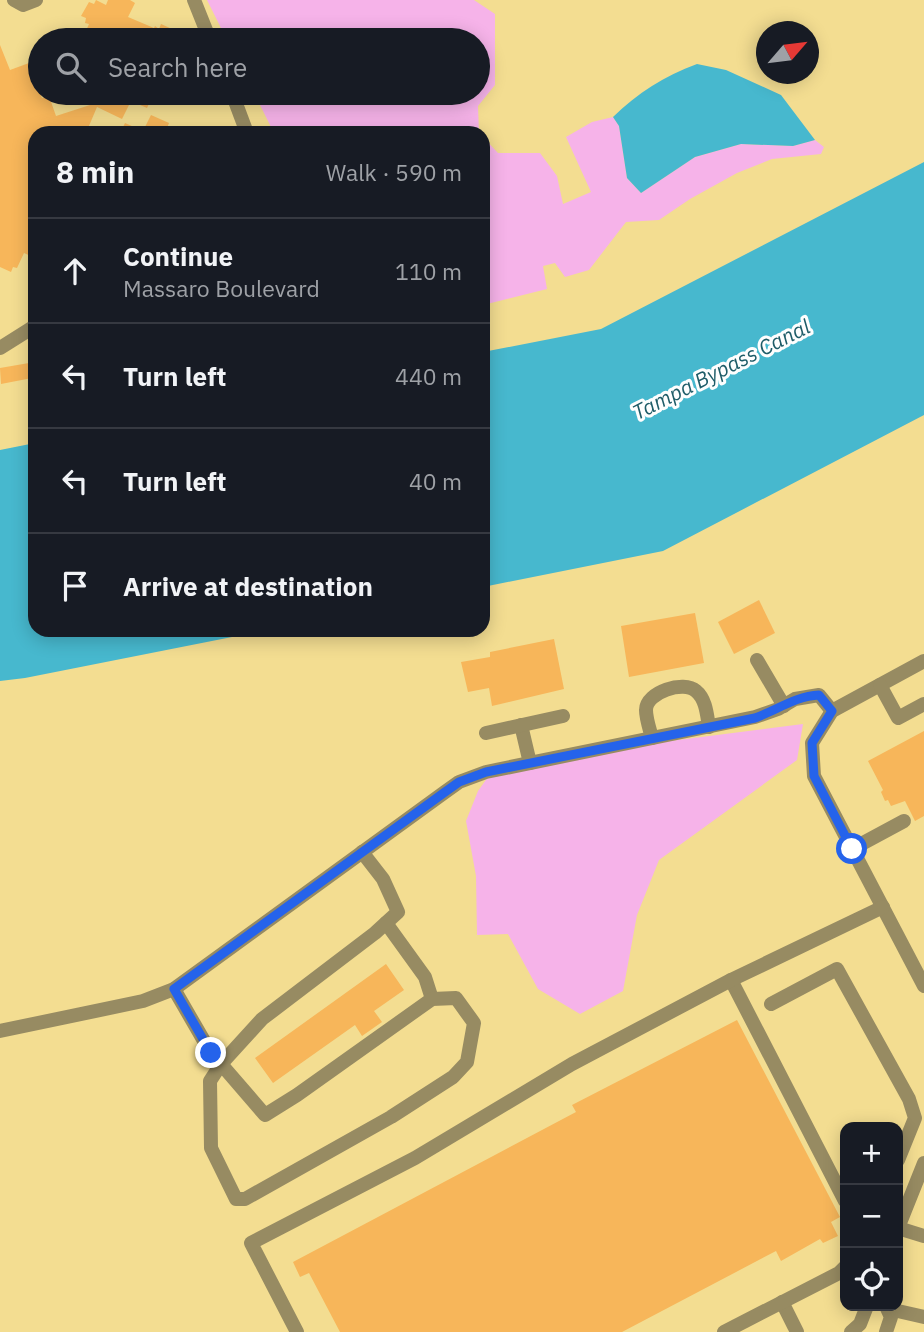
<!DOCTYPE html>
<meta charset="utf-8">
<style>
:root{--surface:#171b24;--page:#242831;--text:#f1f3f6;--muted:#9ea1a6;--line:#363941}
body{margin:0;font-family:"IBM Plex Sans",sans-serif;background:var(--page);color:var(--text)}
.controls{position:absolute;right:21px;bottom:21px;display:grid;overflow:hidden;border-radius:14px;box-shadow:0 4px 18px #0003}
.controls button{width:63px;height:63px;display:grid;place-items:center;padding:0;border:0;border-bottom:2px solid var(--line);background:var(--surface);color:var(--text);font:35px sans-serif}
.compass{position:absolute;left:756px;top:21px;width:63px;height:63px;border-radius:50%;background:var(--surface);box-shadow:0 4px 18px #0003;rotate:62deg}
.stop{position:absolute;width:21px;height:21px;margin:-16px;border:5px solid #2563eb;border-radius:50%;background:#fff}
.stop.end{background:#2563eb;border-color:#fff;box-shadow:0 2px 7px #0008}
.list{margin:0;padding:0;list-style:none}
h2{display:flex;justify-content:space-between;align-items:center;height:91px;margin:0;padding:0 28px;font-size:30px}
h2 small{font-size:23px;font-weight:400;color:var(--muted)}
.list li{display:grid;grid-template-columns:46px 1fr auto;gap:21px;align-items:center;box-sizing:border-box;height:105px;padding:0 28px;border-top:2px solid var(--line)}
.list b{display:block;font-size:26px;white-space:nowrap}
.list p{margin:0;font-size:23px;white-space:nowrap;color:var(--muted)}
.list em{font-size:23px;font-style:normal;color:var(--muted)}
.icon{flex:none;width:38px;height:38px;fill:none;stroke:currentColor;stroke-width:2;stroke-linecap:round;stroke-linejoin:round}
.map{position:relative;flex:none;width:924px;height:1332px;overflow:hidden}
.search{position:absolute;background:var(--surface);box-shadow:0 4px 18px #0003;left:28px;top:28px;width:462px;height:77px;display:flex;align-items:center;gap:18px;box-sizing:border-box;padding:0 24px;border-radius:38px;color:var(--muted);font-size:26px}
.panel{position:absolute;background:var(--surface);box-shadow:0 4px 18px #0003;left:28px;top:126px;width:462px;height:511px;border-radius:21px}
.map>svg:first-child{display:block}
.green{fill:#f6b3e9}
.water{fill:#47b8ce}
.building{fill:#f7b65a}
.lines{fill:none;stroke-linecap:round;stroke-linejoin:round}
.minor{stroke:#978b62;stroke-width:14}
.route{stroke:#2563eb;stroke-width:9}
.labels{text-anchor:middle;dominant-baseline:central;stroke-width:6;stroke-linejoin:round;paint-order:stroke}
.water-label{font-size:21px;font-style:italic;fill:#1e5c68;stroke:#fefefe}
</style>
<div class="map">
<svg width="924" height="1332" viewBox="0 0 924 1332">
<rect width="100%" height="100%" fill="#f3dd91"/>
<g class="green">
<polygon points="207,0 474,0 495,14 495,85 478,106 479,133 274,133 254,93 478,93 478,40 227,40"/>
<polygon points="613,117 619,126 627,178 641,193 695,157 741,144 793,146 815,140 824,147 821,154 772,159 737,173 690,199 659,220 626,222 589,270 565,277 555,263 543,266 547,289 483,305 483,137 498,153 540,153 557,176 563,204 591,192 566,137 592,122"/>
<polygon points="803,724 797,760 659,860 637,915 623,991 580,1014 538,989 508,934 477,935 476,876 466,821 478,791 498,763"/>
</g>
<g class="water">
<path d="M697 64 726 70 781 95 815 140 793 146 741 144 695 157 641 193 627 178 619 126 613 117C638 93 664 76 697 64Z"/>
<polygon points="924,162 924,415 663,551 483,587 483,352 601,329"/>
<polygon points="35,443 35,630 268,630 25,678 0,681 0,450"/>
</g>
<g class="building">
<polygon points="96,0 106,5 108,0 130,0 135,3 128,17 154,28 155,26 159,29 161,24 196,40 82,40 89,24 85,23 86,18 81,16 89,2 94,4"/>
<polygon points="0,45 10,70 29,63 42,98 49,96 56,116 90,105 64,93 154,93 147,108 131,101 122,119 97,107 86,133 35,133 35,258 24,253 17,268 13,267 11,272 0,267"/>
<polygon points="151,115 169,123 165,133 120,133 125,123 143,131"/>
<polygon points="29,363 32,378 1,384 0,368"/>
<polygon points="759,600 775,633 734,654 718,622"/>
<polygon points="695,613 704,663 629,677 621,626"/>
<polygon points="554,639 564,689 492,706 489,688 468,692 461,662 490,657 490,652"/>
<polygon points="924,731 924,816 915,821 905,801 891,806 888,800 885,801 881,792 883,790 868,761"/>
<polygon points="386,964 404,990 374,1011 382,1022 362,1036 355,1025 273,1083 255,1058"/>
<polygon points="737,1020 840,1217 831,1222 838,1236 823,1243 820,1239 781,1261 776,1251 622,1332 340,1332 309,1273 300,1277 293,1262 576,1112 572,1105"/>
</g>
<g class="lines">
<g class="minor">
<polyline points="14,0 23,5 36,0"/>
<polyline points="194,0 210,40"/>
<polyline points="232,93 247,133"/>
<polyline points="0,348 35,326"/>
<polyline points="757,660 784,706"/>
<polyline points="924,661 832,711 812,743 814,776 924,986"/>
<polyline points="880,685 898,718 924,704"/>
<polyline points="521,725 530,763"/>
<polyline points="486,733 563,716"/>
<path d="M652 738C650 730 646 719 646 710 646 692 684 680 696 691 706 699 707 715 709 727"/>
<polyline points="852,849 904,821"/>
<polyline points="386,923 425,977 432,999"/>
<polyline points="731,980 845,1201"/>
<polyline points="174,989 211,1053 221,1064 262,1019 375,933 398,912 383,879 362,852"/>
<polygon points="456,998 474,1023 467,1062 453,1077 391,1117 245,1199 236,1199 211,1148 210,1081 221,1064 265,1115 297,1095 432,999"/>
<polyline points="771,1004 837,969 909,1099 915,1118 898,1160"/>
<polyline points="0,1031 143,1001 174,989 445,792 459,782 486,772 755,717 778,709 795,699 819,695 832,711"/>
<polyline points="898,1228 924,1163"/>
<polyline points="898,1228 924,1236"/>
<polyline points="782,1302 797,1332"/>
<polyline points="889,1309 924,1317"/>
<polyline points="297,1332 251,1243 415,1158 572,1064 731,980 883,907"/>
<polyline points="724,1332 839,1273 845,1267"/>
<polyline points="851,1332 860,1324 867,1306"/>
<polyline points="886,1332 891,1317 886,1306"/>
</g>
</g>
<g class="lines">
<path class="route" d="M211 1053 174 989 445 792 459 782 486 772 755 718C777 710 796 696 819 695L832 711 812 743 814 776 852 849"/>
</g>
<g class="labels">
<g class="water-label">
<text transform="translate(721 369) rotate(-27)">Tampa Bypass Canal</text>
</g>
</g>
</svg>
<div class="controls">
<button>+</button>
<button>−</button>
<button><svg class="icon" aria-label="locate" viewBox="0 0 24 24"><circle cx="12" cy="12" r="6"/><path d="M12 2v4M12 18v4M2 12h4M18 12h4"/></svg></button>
</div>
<svg class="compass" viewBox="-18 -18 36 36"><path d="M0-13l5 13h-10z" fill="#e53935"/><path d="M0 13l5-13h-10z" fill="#9ea1a6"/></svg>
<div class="stop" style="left:852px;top:849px"></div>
<div class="stop end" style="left:211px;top:1053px"></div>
<div class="search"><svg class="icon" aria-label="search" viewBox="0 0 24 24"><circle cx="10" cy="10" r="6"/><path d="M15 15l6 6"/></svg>Search here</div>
<section class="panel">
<h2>8 min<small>Walk · 590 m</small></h2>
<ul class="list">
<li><svg class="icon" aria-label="ahead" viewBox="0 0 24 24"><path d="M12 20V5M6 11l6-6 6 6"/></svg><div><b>Continue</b><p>Massaro Boulevard</p></div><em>110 m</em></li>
<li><svg class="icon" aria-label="left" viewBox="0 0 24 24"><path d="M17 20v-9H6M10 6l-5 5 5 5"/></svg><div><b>Turn left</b></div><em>440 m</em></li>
<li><svg class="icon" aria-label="left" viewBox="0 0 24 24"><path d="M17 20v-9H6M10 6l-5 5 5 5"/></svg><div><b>Turn left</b></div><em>40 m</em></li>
<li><svg class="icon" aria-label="arrive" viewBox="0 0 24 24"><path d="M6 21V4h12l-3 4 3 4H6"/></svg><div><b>Arrive at destination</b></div></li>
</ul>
</section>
</div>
